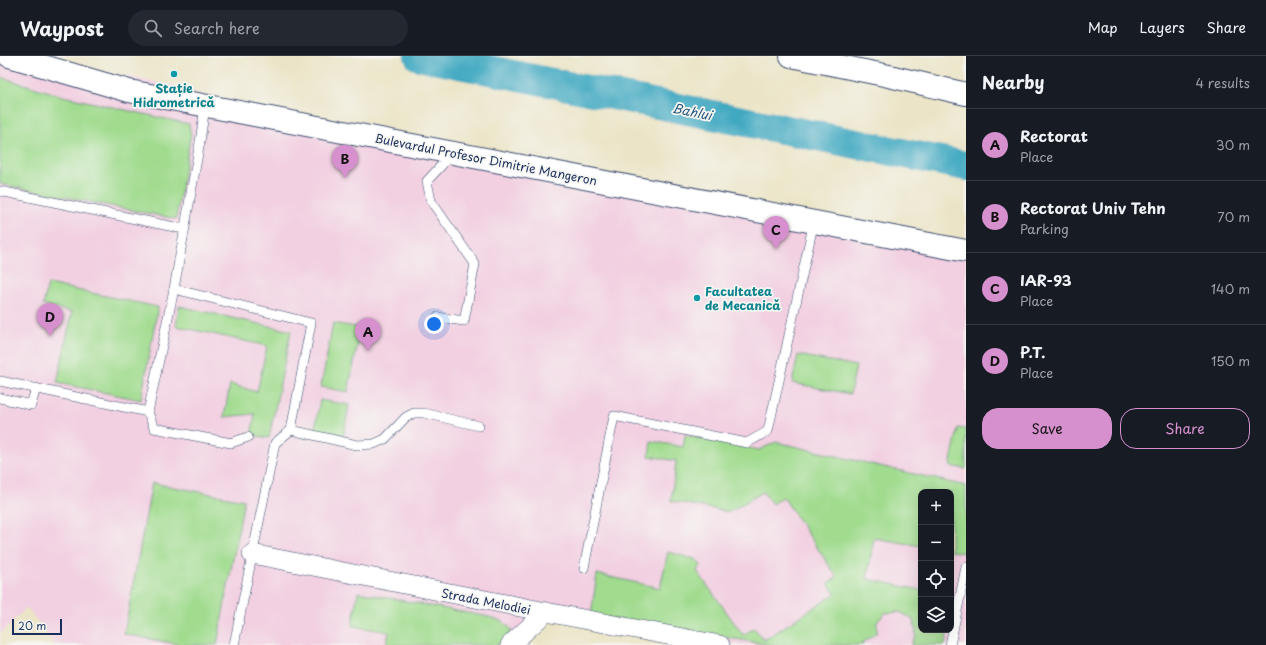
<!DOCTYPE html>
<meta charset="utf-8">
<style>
:root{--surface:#171b24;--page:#242831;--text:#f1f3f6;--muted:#9ea1a6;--line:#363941;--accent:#d690ce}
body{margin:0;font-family:"Playpen Sans",sans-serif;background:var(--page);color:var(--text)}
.controls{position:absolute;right:12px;bottom:12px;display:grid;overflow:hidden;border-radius:8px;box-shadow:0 4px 16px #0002}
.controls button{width:36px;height:36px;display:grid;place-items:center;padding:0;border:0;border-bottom:1px solid var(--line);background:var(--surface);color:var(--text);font:20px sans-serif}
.scale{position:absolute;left:12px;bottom:10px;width:50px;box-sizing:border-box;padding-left:4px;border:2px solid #1b2f5e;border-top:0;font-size:11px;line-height:14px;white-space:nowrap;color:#1b2f5e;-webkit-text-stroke:3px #f6f6f2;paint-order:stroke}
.you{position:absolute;left:434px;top:268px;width:14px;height:14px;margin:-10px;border:3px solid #fff;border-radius:50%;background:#1a73e8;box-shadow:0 0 0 6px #1a73e833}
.badge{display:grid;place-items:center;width:26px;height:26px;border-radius:50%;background:var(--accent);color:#111;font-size:13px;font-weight:700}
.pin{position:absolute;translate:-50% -33px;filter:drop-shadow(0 1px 2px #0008)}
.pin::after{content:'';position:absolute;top:21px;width:14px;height:12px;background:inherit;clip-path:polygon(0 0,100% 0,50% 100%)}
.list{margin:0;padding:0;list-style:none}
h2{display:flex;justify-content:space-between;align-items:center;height:52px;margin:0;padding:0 16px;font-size:17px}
h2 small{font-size:13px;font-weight:400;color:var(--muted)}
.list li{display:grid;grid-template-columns:26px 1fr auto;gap:12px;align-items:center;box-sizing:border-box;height:72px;padding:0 16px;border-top:1px solid var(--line)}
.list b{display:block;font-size:15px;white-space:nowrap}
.list p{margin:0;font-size:13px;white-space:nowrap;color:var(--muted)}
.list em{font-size:13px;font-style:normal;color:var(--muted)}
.actions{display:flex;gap:8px;padding:12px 16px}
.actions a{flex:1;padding:9px 0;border:1px solid var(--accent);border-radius:16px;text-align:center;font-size:14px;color:var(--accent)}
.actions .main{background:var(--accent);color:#111}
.icon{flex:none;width:22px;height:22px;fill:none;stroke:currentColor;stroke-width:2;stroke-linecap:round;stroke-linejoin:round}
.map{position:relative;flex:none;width:966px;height:589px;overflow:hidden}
header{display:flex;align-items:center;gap:24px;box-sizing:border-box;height:56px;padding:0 20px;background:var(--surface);border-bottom:1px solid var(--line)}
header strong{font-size:19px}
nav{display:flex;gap:22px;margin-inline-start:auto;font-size:14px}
.search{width:280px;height:36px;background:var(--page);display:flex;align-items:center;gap:10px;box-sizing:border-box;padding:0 14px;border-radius:22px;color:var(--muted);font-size:15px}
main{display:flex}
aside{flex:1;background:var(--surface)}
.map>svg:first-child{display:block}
.built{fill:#f2cfe1;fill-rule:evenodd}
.green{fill:#a0db8e;stroke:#5e8576}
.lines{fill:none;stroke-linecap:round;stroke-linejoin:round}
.river{stroke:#41a8c1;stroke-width:30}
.service-casing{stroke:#3a4a6e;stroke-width:10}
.minor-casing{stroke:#3a4a6e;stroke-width:20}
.secondary-casing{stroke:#3a4a6e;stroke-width:24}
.service{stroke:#fff;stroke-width:9}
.minor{stroke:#fff;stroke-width:19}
.secondary{stroke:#fff;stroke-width:22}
.culture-dot{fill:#0f9aa8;stroke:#f6f6f2;stroke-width:1.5}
.labels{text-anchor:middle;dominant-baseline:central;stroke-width:3.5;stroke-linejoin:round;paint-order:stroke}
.culture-label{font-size:12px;font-weight:bold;fill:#0d838f;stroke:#f6f6f2}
.street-label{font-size:12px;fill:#1b2f5e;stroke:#f6f6f2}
.water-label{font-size:13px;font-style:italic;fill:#285981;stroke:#f6f6f2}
</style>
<header>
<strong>Waypost</strong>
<div class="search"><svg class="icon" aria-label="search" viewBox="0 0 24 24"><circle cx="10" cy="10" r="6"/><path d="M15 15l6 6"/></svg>Search here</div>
<nav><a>Map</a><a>Layers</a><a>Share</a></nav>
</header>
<main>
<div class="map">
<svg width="966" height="589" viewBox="0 0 966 589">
<rect width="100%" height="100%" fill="#f6f6f2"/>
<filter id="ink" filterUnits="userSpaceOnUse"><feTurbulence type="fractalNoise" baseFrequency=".025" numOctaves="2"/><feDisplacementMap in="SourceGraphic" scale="8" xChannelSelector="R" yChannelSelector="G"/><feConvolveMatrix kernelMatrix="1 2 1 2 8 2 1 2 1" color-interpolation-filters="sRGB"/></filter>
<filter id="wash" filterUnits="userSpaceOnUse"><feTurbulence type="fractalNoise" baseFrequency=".012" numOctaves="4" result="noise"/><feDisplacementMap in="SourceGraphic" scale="16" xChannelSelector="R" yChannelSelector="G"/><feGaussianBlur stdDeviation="0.9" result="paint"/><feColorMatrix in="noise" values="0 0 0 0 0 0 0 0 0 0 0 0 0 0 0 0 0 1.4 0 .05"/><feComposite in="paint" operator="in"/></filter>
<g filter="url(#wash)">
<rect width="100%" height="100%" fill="#ebe4c6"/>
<path class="built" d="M0 0 79 21 125 20 151 25 171 29 207 41 966 195V589H732L547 548 506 589H55L27 551 0 578ZM921 436H951V574H921Z"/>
<g class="green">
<polygon points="0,21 63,40 189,68 191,78 176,163 0,128"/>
<polygon points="48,228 158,251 141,344 57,327 72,256 43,249"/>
<polygon points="179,250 291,275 269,382 251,379 255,358 224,361 230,328 257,336 267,290 176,270"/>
<polygon points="333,267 361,272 348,336 321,331"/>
<polygon points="798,299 856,310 850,338 792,327"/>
<polygon points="320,344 349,349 343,382 314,377"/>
<polygon points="958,372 966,373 966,413 950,410"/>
<polygon points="685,379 759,394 776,386 966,430 966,486 964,497 951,495 951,436 921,436 921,490 874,482 867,523 921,534 921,574 948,574 945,589 911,589 916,579 914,564 900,556 885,557 877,566 877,577 862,587 863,589 771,589 591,559 597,518 660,532 668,496 695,503 701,509 697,515 743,579 754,572 764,584 835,538 828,527 837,521 783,441 772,448 763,436 729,456 671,445 676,405 649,400 651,385 683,391"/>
<polygon points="152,427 244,444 217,589 182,589 124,578"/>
<polygon points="358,536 489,561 502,565 511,573 509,582 498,589 386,589 389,576 352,570"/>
</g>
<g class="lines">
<polyline class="river" points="419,0 966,110"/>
</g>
</g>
<g filter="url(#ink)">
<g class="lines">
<g class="service-casing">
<g id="service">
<polyline points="0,135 184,173"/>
<polyline points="174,233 311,267 291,374 275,387 234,589"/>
<polyline points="437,261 464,265 475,208 431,145 427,125 451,99"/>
<polyline points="0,325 148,356 174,233 200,86 205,50"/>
<polyline points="0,342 31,349 36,332"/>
<polyline points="148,356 154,372 231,387 248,381"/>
<polyline points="291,374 357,389 374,388 385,383 406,361 414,357 424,357 479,370"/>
<polyline points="584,512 614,360 747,387 768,375 814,165"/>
<polyline points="950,589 966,511"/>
</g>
</g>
<g class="minor-casing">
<g id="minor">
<polyline points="252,498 546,556 720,589"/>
<polyline points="510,589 546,556"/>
</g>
</g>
<g class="secondary-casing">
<g id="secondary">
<polyline points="9,0 129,35 966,195"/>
<polyline points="791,0 889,20 966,38"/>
</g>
</g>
<use href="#service" class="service"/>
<use href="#minor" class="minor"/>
<use href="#secondary" class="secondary"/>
</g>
</g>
<g class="culture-dot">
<circle cx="174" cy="18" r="4"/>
<circle cx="697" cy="242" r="4"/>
</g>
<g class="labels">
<g class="culture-label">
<text x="174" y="32">Stație<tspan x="174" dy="14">Hidrometrică</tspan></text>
<text x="705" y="235" text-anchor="start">Facultatea<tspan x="705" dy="14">de Mecanică</tspan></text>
</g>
<g class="street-label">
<text transform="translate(486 103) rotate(11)">Bulevardul Profesor Dimitrie Mangeron</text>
<text transform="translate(486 545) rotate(11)">Strada Melodiei</text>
</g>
<g class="water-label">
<text transform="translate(692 55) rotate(11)">Bahlui</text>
</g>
</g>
</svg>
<div class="controls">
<button>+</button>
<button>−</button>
<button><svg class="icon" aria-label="locate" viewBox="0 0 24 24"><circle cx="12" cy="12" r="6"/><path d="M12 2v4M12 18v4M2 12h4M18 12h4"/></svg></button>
<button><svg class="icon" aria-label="layers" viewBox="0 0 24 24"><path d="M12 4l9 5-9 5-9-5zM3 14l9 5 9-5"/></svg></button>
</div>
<div class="scale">20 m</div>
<div class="you"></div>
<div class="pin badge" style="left:368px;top:295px">A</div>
<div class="pin badge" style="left:345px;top:122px">B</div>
<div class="pin badge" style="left:776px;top:193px">C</div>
<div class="pin badge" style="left:50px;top:280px">D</div>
</div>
<aside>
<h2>Nearby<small>4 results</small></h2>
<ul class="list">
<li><span class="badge">A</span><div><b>Rectorat</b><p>Place</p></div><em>30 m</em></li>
<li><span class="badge">B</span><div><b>Rectorat Univ Tehn</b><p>Parking</p></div><em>70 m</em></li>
<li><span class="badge">C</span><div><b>IAR-93</b><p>Place</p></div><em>140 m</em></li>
<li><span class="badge">D</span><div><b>P.T.</b><p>Place</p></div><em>150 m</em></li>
</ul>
<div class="actions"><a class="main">Save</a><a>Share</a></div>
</aside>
</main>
